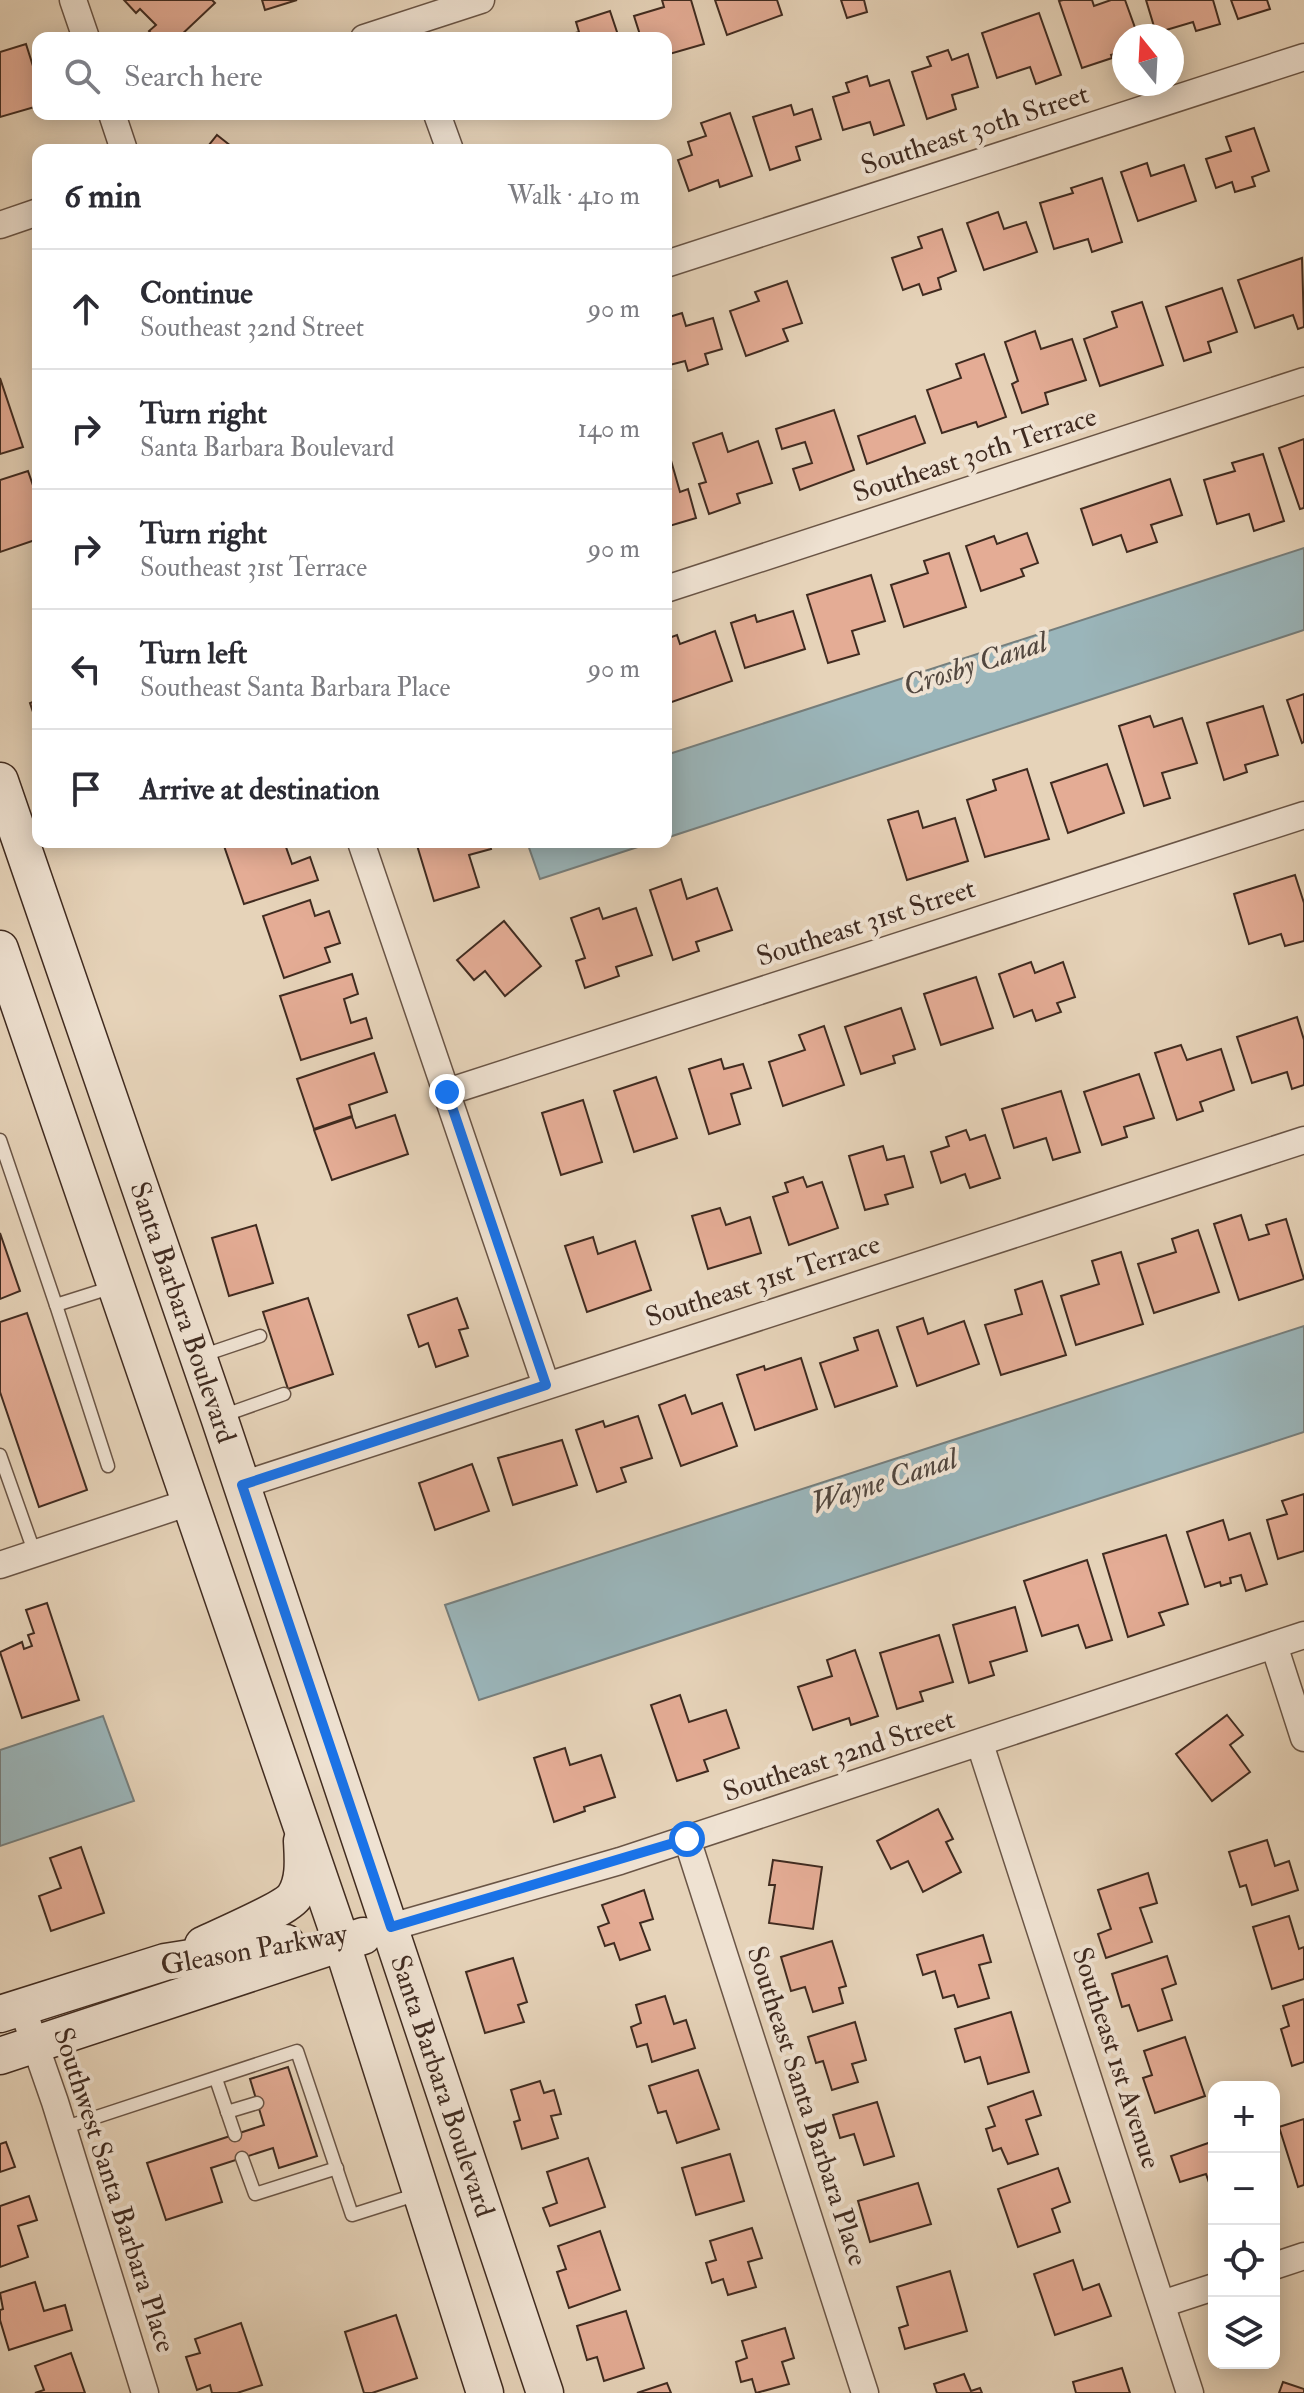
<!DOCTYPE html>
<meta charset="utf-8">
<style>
:root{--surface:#fff;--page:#f2f2f3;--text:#2b2b33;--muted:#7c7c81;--line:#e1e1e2}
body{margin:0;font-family:"IM FELL Double Pica",serif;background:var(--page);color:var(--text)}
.controls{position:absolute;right:24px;bottom:24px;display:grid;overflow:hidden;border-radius:16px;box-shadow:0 4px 20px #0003}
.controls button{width:72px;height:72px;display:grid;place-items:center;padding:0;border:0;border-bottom:2px solid var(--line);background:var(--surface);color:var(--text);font:40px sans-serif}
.compass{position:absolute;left:1112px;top:24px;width:72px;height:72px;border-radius:50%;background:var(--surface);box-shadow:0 4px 20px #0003;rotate:342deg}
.stop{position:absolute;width:24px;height:24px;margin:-18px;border:6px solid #1a73e8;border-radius:50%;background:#fff}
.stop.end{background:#1a73e8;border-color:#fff;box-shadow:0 2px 8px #0008}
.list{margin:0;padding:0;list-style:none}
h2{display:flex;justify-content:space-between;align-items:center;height:104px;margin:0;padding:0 32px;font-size:34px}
h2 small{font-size:26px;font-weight:400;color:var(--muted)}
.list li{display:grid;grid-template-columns:52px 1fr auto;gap:24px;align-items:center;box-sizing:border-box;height:120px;padding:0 32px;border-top:2px solid var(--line)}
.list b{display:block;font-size:30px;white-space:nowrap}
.list p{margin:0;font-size:26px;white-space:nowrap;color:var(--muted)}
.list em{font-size:26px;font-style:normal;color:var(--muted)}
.icon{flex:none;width:44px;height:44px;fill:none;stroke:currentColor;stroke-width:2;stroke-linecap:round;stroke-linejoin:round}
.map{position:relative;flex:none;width:1304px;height:2393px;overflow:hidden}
.search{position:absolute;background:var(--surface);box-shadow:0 4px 20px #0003;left:32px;top:32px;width:640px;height:88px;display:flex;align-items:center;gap:20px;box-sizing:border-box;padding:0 28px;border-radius:16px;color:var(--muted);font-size:30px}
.panel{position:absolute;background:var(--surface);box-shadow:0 4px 20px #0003;left:32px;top:144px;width:640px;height:704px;border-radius:16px}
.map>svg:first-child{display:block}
.water{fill:#9ab5ba;stroke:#767e7c;stroke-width:2}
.building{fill:#e4ac95;stroke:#402b20;stroke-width:2}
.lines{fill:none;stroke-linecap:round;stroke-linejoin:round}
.service-casing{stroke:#6a5546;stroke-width:15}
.minor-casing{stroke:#6a5546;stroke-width:29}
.secondary-casing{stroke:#402b20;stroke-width:39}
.service{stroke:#efe2d2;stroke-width:12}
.minor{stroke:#efe2d2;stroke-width:26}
.secondary{stroke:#efe2d2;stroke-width:36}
.route{stroke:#1a73e8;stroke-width:10}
.labels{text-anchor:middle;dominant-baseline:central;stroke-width:8;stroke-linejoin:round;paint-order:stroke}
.street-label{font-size:28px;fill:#402b20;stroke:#efe2d2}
.water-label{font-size:30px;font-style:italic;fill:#52473f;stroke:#efe2d2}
</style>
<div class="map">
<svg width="1304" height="2393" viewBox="0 0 1304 2393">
<rect width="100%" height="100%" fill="#e6d3b9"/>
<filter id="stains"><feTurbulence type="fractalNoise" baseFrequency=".0025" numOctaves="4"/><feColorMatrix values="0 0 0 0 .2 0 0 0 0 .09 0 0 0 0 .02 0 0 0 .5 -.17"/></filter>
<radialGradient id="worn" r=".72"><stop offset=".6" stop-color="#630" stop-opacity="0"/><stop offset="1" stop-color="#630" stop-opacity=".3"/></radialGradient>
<g class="water">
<polygon points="1304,548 1304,630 666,838 666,755"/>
<polygon points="527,842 653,842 540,879"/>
<polygon points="1304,1326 1304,1432 479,1700 445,1605"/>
<polygon points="103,1716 134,1801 0,1846 0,1750"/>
</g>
<g class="building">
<polygon points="124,0 212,0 215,3 178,38 155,38 149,31 156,25 140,9 136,13"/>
<polygon points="262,0 297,0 265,10"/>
<polygon points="662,0 691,0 704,44 666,55 666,38 641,38 634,16 664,7"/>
<polygon points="715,0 777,0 782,15 727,35"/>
<polygon points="841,0 864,0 867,12 847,18"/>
<polygon points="1063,0 1092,0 1094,6 1111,0 1125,0 1138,36 1124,36 1124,51 1111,55 1112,58 1082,68 1059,1"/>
<polygon points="1146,0 1213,0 1220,24 1196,31 1193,22 1156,33"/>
<polygon points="1231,0 1267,0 1270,9 1238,19"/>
<polygon points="610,11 619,38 558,38 579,32 576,22"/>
<polygon points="1039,13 1061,75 1036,84 1030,67 997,78 982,33"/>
<polygon points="26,44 38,82 38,106 0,117 0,52"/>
<polygon points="948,50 952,60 968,54 978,87 952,95 956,109 927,119 912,72 931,66 927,57"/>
<polygon points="867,76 870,86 889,80 904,125 874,135 870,122 843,130 833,97 849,92 846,83"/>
<polygon points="791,105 794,115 812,109 821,139 796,147 800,160 770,170 753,117"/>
<polygon points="730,113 752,176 720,187 718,180 689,191 678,160 692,155 688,142 706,136 701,123"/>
<polygon points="1254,128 1269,171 1252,177 1255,186 1235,192 1232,182 1216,188 1206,159 1231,151 1226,137"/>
<polygon points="217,135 236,150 205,150"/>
<polygon points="1147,163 1151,176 1184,165 1196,201 1138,221 1121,172"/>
<polygon points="1102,178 1122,242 1092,252 1088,239 1054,249 1040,203 1073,193 1071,188"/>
<polygon points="998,212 1004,229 1026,222 1037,252 984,270 967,223"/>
<polygon points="942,229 956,271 938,278 941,289 923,295 919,284 903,290 892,258 922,248 918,237"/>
<polygon points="1302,258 1304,327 1298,329 1293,315 1255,328 1238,280"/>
<polygon points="787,281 802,323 783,329 788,341 746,356 730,311 759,301 755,292"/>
<polygon points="1222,288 1237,332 1208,342 1211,352 1184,361 1166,307"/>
<polygon points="1142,302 1163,365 1100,386 1084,339 1117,327 1112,312"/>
<polygon points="682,313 686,326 713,318 722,349 705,354 708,364 688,371 685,361 666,366 666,318"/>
<polygon points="1035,331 1041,349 1072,339 1086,380 1045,393 1048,404 1022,413 1012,384 1018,381 1005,342"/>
<polygon points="984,354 1006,417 978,427 976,422 942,433 927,390 961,378 956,364"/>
<polygon points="0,378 23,447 0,454"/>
<polygon points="834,410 854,470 800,490 793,469 812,463 805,442 782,449 776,429"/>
<polygon points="915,416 925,443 867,464 858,436"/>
<polygon points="722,433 728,452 758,441 772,483 737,494 740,503 709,514 699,484 706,482 693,443"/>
<polygon points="1304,439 1304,508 1300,509 1279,448"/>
<polygon points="668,450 680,492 688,489 696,518 666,527"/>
<polygon points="1263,454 1284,521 1254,531 1249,514 1217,524 1204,480 1235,471 1232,463"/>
<polygon points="28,471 38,500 38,539 0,552 0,480"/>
<polygon points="1170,479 1182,515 1151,525 1157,542 1127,552 1121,535 1093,545 1081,509"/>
<polygon points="1027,533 1038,563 1021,569 1024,576 981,591 966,546 994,536 997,544"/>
<polygon points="949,553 966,607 904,627 891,585 928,573 924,561"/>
<polygon points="871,575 885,621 852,631 859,654 828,663 807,595"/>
<polygon points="793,611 805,649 745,668 731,623 755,615 757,622"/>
<polygon points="715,631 732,681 669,703 666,693 666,639 677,635 680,644"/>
<polygon points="1304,694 1304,742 1302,743 1287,700"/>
<polygon points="38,700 38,727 30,703"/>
<polygon points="1263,706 1278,755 1245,765 1247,772 1224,780 1207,723"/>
<polygon points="1150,716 1154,727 1182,718 1197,763 1162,773 1170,798 1144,806 1119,726"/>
<polygon points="1107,764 1124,813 1068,833 1051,783"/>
<polygon points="1027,769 1049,839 985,857 967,800 996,790 993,780"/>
<polygon points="918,811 923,828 955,818 968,861 907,880 888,820"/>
<polygon points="300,842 286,847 292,864 310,857 318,880 244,904 223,843"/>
<polygon points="416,842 489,842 491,849 469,855 479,887 434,901"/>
<polygon points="1295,875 1304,903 1304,941 1285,946 1281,934 1249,944 1234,894"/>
<polygon points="681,879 687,899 717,888 732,930 696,942 699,951 673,960 650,890"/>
<polygon points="310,900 315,916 329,911 340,943 325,948 330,962 284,978 263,916"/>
<polygon points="599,908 603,919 636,908 652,955 616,967 619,976 585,988 576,961 585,958 571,918"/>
<polygon points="504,921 541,966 505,996 485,971 474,980 457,960"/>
<polygon points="1031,962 1035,973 1063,962 1075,997 1057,1003 1061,1012 1036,1021 1032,1010 1014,1017 999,974"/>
<polygon points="352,974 358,994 344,999 351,1023 366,1018 372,1038 301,1060 280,996"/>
<polygon points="976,977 993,1028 941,1045 924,994"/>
<polygon points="901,1008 915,1049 893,1056 895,1063 861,1074 845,1027"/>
<polygon points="1297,1017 1304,1040 1304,1085 1292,1089 1287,1072 1252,1083 1237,1037"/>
<polygon points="824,1026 844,1085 783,1106 769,1062 805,1050 799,1035"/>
<polygon points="1181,1045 1187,1060 1221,1049 1234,1090 1200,1102 1203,1111 1177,1120 1155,1053"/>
<polygon points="374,1053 387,1092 349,1105 352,1116 314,1129 297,1079"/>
<polygon points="721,1059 724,1069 743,1064 751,1088 731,1094 740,1124 709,1134 689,1069"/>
<polygon points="1139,1074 1154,1118 1124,1127 1127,1137 1102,1145 1084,1092"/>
<polygon points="656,1077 677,1138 634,1152 614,1091"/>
<polygon points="1061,1091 1080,1152 1053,1160 1046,1138 1014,1148 1002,1109"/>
<polygon points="583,1100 602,1162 561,1175 542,1113"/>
<polygon points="395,1115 408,1154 332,1180 314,1130 352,1117 356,1128"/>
<polygon points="966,1130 970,1140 985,1135 1000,1178 970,1188 965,1174 941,1183 931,1152 949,1146 946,1137"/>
<polygon points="883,1146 887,1160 904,1156 913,1187 885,1195 888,1204 865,1210 849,1156"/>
<polygon points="803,1177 807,1187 822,1182 838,1228 789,1245 773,1197 788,1192 785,1183"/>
<polygon points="720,1208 726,1225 750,1217 761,1253 708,1269 692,1216"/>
<polygon points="1241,1215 1249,1240 1269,1234 1266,1225 1286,1219 1304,1279 1239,1300 1214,1224"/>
<polygon points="256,1225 273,1283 229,1296 212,1238"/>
<polygon points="1198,1230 1219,1292 1154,1313 1138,1264 1176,1252 1172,1239"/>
<polygon points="0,1233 20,1291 0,1299"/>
<polygon points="593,1237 598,1254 635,1241 651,1290 587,1312 565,1246"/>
<polygon points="1121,1252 1143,1324 1076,1345 1061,1296 1099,1284 1092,1261"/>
<polygon points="1042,1281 1066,1355 1001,1375 985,1325 1022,1314 1015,1290"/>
<polygon points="308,1298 333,1374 288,1389 263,1312"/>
<polygon points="457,1298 468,1328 459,1330 468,1356 436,1367 428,1343 419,1347 408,1315"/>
<polygon points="27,1313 87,1490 39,1507 0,1392 0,1322"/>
<polygon points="923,1318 928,1334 964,1321 979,1364 917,1386 897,1327"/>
<polygon points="878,1330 897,1386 835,1407 820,1363 858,1350 854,1338"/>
<polygon points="801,1358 817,1409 755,1430 737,1375 764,1366 765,1370"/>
<polygon points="685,1395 692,1414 722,1403 737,1446 681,1466 659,1405"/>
<polygon points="638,1416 652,1458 621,1468 626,1482 597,1492 576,1430 603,1421 605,1427"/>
<polygon points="562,1440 577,1485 513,1505 498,1458"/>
<polygon points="472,1464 489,1511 435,1530 419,1483"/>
<polygon points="1304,1494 1304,1551 1278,1559 1267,1520 1287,1514 1282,1501"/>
<polygon points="1223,1520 1229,1540 1250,1533 1267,1584 1246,1591 1241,1575 1230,1578 1231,1583 1221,1586 1220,1582 1205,1587 1187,1532"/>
<polygon points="1166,1535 1188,1604 1159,1613 1164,1625 1128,1637 1103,1554"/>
<polygon points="1087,1560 1112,1640 1086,1648 1078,1625 1042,1636 1024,1581"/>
<polygon points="47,1603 79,1700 22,1718 0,1652 22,1642 24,1649 32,1646 28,1635 34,1633 26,1610"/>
<polygon points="1015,1607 1027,1651 990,1662 994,1675 969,1683 953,1625"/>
<polygon points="939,1635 953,1682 920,1692 923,1701 897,1709 880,1653"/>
<polygon points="855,1650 878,1716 851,1725 849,1718 813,1730 798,1687 832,1676 827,1660"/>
<polygon points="680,1695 689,1722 726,1710 739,1748 704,1760 708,1771 677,1781 651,1705"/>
<polygon points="1227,1715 1243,1735 1230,1745 1250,1772 1212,1801 1176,1754"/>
<polygon points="565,1748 570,1765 601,1755 615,1797 584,1807 585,1811 554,1822 534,1758"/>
<polygon points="938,1809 953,1839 946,1842 961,1872 923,1892 908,1861 891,1869 877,1841"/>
<polygon points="1267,1840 1275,1866 1289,1861 1298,1890 1252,1905 1246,1885 1240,1887 1229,1852"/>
<polygon points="81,1847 104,1913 51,1931 39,1896 61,1888 50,1858"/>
<polygon points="773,1860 822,1867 813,1929 769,1923 775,1885 769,1885"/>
<polygon points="1148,1873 1157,1903 1140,1908 1152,1942 1106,1958 1098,1934 1111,1929 1098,1890"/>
<polygon points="644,1890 653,1919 640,1923 650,1950 620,1960 614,1943 605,1946 598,1927 609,1923 602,1905"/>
<polygon points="1289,1916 1299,1949 1304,1947 1304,1979 1272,1989 1253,1927"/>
<polygon points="983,1935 991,1962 979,1965 989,1998 958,2007 954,1995 943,1998 935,1971 923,1975 917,1955"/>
<polygon points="832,1941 846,1986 839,1988 843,2003 813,2012 805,1987 791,1991 781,1957"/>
<polygon points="1167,1956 1176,1984 1162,1989 1172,2020 1138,2031 1129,2005 1122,2007 1112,1974"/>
<polygon points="513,1958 527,2002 518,2005 524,2022 485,2033 466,1972"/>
<polygon points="665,1996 674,2024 686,2020 695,2048 652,2062 647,2044 637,2047 631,2027 641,2023 636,2005"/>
<polygon points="1304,1999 1304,2062 1292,2066 1281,2029 1289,2026 1283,2006"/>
<polygon points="1011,2012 1029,2072 988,2084 980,2057 965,2062 955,2029"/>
<polygon points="855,2022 866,2060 852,2064 858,2082 832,2090 823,2061 816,2063 808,2037"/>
<polygon points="1185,2037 1205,2096 1155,2113 1143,2078 1152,2075 1144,2051"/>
<polygon points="288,2067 317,2156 279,2168 273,2148 211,2168 222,2202 166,2220 147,2163 264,2125 250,2079"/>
<polygon points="698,2070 719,2129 677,2143 666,2111 658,2113 649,2086"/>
<polygon points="540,2081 544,2093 554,2090 561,2114 551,2116 558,2138 522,2149 514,2122 520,2120 511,2090"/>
<polygon points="1033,2091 1041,2115 1026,2120 1038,2154 1008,2164 1001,2148 993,2151 986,2129 995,2126 988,2107"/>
<polygon points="877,2102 894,2156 864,2165 854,2134 840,2138 833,2115"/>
<polygon points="1304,2119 1304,2185 1298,2187 1279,2127"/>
<polygon points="1214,2141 1214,2197 1206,2174 1180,2182 1171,2156"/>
<polygon points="6,2142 15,2167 0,2172 0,2144"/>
<polygon points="730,2154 744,2201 696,2215 682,2168"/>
<polygon points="588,2158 605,2207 550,2226 543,2208 557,2203 547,2172"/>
<polygon points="1058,2168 1070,2202 1052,2209 1060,2232 1018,2247 998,2189"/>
<polygon points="918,2183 931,2224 870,2242 858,2201"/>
<polygon points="29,2196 37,2220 18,2226 28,2257 0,2267 0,2206"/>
<polygon points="752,2228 762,2258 748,2262 756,2287 728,2295 723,2279 712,2283 706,2263 716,2260 710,2241"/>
<polygon points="600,2231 620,2290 569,2308 557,2272 566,2269 558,2246"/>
<polygon points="1073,2260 1083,2290 1099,2284 1111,2316 1055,2335 1034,2274"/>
<polygon points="950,2271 967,2331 905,2349 899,2328 908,2325 897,2287"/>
<polygon points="35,2282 44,2311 65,2305 72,2330 9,2350 0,2320 0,2310 3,2309 0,2293"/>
<polygon points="626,2311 644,2368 604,2381 597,2357 587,2360 577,2326"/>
<polygon points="396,2315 417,2378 372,2393 364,2393 345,2332"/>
<polygon points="241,2323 262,2385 237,2393 212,2393 210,2385 197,2390 186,2357 200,2353 195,2339"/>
<polygon points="785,2328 794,2358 782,2362 789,2384 756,2393 752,2379 741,2382 736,2362 747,2358 742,2341"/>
<polygon points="71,2353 85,2393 35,2393 44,2390 35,2366"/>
<polygon points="1122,2368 1130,2393 1076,2393 1073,2382"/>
<polygon points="964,2374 971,2391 980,2388 982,2393 937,2393 934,2384"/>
<polygon points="1283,2382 1304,2389 1304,2393 1279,2393"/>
<polygon points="667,2383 671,2393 637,2393"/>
</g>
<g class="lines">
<g class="service-casing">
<g id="service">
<polyline points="0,1140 56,1305 113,1287"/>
<polyline points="56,1305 108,1466"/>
<polyline points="201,1356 260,1336"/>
<polyline points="222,1416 284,1394"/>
<polyline points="0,1455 35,1554"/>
<polyline points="216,2079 235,2135"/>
<polyline points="227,2112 257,2103"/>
<polyline points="63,2128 297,2051 352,2215 418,2194"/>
<polyline points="242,2158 255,2194 337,2168"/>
</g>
</g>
<g class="minor-casing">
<g id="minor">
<polyline points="73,0 86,38"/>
<polyline points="364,38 481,0"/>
<polyline points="112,114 124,150"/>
<polyline points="437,114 450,150"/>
<polyline points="0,225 38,212"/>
<polyline points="666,264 1304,57"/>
<polyline points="666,589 1304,381"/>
<polyline points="361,842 546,1385"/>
<polyline points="447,1092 1304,815"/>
<polyline points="242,1485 1304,1140"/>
<polyline points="0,1565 190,1502"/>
<polyline points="1274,1645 1304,1738"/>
<polyline points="980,1744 1190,2393"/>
<polyline points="687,1839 865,2393"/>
<polyline points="391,1927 620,1861 1304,1635"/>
<polyline points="22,2007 55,2102 145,2393"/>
<polyline points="1274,2266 1304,2256"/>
<polyline points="1162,2304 1214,2287"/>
</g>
</g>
<g class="secondary-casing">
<g id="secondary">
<path id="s1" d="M0 781 219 1417 545 2393"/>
<polyline points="0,949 339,1935 485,2393"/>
<path d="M203 1945C220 1937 285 1909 294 1897 305 1881 303 1859 302 1841"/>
<polyline points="0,2014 165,1962 286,1943"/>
<polyline points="0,2056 363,1936"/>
</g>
</g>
<use href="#service" class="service"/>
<use href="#minor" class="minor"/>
<use href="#secondary" class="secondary"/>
</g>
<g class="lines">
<polyline class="route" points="447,1092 546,1385 242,1485 391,1927 687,1839"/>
</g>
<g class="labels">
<g class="street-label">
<text transform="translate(975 130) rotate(-18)">Southeast 30th Street</text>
<text transform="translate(975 455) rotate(-18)">Southeast 30th Terrace</text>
<text transform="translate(866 923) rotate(-18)">Southeast 31st Street</text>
<text transform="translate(763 1281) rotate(-18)">Southeast 31st Terrace</text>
<text stroke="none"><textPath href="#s1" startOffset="562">Santa Barbara Boulevard</textPath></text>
<text transform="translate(839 1756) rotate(-18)">Southeast 32nd Street</text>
<text transform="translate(254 1950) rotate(-10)">Gleason Parkway</text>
<text transform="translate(1116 2058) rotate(72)">Southeast 1st Avenue</text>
<text stroke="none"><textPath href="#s1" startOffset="1378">Santa Barbara Boulevard</textPath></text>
<text transform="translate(807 2106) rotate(72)">Southeast Santa Barbara Place</text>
<text transform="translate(114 2190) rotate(72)">Southwest Santa Barbara Place</text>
</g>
<g class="water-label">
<text transform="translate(975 664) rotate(-18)">Crosby Canal</text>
<text transform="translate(884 1481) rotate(-18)">Wayne Canal</text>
</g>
</g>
<rect width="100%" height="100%" filter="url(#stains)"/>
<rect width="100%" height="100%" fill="url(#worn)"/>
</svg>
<div class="controls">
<button>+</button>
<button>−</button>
<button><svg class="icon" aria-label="locate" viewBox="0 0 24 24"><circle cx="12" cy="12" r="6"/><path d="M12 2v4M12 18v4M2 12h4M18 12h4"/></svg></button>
<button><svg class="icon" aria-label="layers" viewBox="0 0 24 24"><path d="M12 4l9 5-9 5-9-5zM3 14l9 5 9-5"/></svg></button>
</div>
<svg class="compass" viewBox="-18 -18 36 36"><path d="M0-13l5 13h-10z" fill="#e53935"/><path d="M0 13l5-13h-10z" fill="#7c7c81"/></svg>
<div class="stop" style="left:687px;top:1839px"></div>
<div class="stop end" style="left:447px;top:1092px"></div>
<div class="search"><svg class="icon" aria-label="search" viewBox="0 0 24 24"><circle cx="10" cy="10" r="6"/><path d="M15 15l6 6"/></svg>Search here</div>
<section class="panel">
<h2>6 min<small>Walk · 410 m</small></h2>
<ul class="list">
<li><svg class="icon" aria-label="ahead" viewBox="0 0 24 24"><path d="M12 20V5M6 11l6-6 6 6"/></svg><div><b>Continue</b><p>Southeast 32nd Street</p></div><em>90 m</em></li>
<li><svg class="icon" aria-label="right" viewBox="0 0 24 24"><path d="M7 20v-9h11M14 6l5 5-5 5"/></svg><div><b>Turn right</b><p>Santa Barbara Boulevard</p></div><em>140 m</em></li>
<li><svg class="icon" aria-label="right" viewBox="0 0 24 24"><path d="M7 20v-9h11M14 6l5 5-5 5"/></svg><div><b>Turn right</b><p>Southeast 31st Terrace</p></div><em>90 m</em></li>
<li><svg class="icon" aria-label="left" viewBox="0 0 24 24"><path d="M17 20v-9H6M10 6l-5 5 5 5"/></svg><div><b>Turn left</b><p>Southeast Santa Barbara Place</p></div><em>90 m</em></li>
<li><svg class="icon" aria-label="arrive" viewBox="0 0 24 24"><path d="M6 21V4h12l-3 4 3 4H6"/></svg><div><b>Arrive at destination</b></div></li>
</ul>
</section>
</div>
